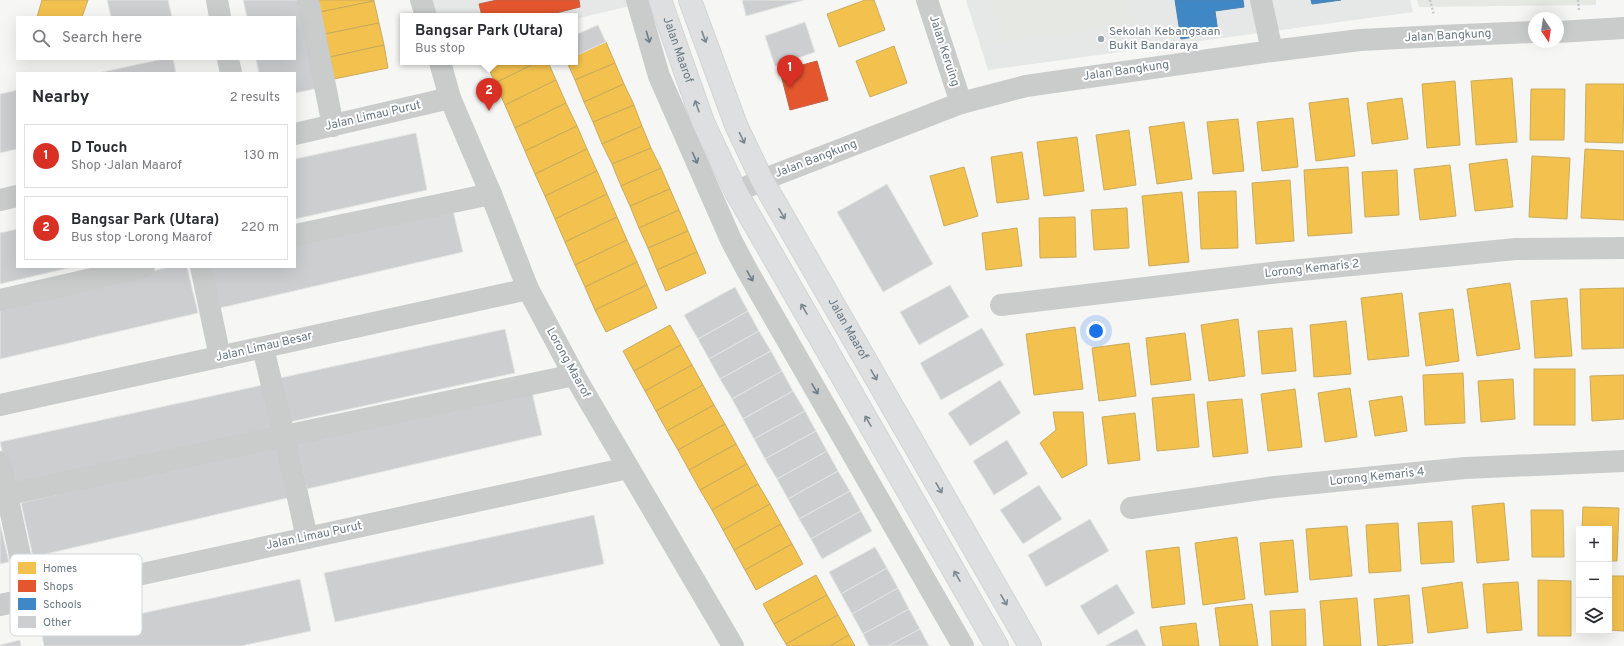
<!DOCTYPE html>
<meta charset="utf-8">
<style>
:root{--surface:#fff;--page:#f7f7f7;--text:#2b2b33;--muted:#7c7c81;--line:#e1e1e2;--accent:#d93025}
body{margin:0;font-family:Overpass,sans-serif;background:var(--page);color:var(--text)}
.controls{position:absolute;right:12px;bottom:12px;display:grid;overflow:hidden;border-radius:0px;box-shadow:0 4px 16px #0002}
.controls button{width:36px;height:36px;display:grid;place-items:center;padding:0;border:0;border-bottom:1px solid var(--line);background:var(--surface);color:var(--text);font:20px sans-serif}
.compass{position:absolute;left:1528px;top:12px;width:36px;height:36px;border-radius:50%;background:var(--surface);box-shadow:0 4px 16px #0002;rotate:167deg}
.you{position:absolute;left:1096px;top:331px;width:14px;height:14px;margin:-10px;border:3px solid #fff;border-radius:50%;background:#1a73e8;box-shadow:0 0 0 6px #1a73e833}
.badge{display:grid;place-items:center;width:26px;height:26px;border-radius:50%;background:var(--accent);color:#fff;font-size:13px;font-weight:700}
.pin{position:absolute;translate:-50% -33px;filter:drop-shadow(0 1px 2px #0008)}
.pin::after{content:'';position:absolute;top:21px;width:14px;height:12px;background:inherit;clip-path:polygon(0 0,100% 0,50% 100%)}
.popup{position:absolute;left:400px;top:13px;width:178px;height:52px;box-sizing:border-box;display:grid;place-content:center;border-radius:0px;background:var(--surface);filter:drop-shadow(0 1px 3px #0005);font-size:13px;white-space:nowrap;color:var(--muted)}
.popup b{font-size:15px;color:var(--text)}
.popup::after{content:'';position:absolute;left:50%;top:100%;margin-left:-8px;border:8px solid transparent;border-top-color:var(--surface)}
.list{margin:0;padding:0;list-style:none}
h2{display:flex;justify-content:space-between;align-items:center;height:52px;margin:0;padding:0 16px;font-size:17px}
h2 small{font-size:13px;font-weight:400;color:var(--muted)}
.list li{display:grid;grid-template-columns:26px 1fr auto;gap:12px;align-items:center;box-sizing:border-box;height:64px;margin:0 8px 8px;padding:0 8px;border:1px solid var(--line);border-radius:0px}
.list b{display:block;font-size:15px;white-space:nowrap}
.list p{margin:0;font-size:13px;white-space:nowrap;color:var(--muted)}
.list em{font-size:13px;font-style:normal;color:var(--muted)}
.icon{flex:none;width:22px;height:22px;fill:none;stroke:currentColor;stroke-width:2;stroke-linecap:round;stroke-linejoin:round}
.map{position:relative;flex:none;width:1624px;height:646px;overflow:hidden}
.search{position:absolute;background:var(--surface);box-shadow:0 4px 16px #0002;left:16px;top:16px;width:280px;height:44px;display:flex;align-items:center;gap:10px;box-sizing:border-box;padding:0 14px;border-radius:0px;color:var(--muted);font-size:15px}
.panel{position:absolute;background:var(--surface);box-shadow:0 4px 16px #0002;left:16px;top:72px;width:280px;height:196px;border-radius:0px}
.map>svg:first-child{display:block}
.built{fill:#e6e7e7}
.green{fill:#e6e8e3}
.homes{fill:#f2c14e;stroke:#c9ab5e}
.shops{fill:#e4572e;stroke:#bf6147}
.schools{fill:#3f88c5;stroke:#4b83b1}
.building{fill:#cdcecf;stroke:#e5e5e4}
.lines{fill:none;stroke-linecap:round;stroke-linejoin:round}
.major-casing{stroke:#d3d4d4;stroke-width:24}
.path{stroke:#c8c9ca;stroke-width:2.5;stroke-dasharray:2 2;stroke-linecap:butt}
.minor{stroke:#cacccc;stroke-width:22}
.major{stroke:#dedfe0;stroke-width:22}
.oneway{stroke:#6d7c86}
.oneway2{stroke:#7a8790}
.poi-dot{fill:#9aa4aa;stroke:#fff;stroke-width:1.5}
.labels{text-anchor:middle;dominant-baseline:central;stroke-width:4;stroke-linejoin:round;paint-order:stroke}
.poi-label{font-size:12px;fill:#687882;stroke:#fff;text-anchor:start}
.street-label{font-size:12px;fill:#687882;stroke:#fff}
.key{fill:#fff;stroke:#d2d6da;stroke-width:1}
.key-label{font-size:11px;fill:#687882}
</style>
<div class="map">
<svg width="1624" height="646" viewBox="0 0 1624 646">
<rect width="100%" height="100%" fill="#f6f6f5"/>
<g class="built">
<polygon points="428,0 628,0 630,6 575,19 575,16 433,16"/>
<polygon points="966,0 1410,0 1413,12 988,70"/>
</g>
<g class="green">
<polygon points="992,0 1132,0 1135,25 997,42"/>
<polygon points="1417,0 1596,0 1596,5 1419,7"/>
</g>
<g class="homes">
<polygon points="42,0 88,0 82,17 37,17"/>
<polygon points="318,0 374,0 374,1 320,12"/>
<polygon points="865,0 874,0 885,30 839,47 827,14"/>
<polygon points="374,1 379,23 325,34 320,12"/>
<polygon points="379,23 384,45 330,57 325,34"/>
<polygon points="606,42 615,63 575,80 567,62 575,62 575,56"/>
<polygon points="384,45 388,68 334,79 330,57"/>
<polygon points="894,46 907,83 870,97 856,61"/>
<polygon points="486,62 538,62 495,83"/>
<polygon points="538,62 548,62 556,80 505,105 495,83"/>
<polygon points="615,63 624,84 584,102 575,80"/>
<polygon points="1512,78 1517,142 1476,145 1471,81"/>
<polygon points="556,80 566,103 515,128 505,105"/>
<polygon points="1455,81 1460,145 1427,148 1422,84"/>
<polygon points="624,84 634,105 593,122 584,102"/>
<polygon points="1586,84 1624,84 1623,143 1585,142"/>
<polygon points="1531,89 1565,89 1564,140 1530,140"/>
<polygon points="1348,98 1355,156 1316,161 1309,103"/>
<polygon points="1402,98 1408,139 1372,144 1367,103"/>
<polygon points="566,103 577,126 525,151 515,128"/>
<polygon points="634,105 642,126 602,144 593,122"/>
<polygon points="1293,118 1298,167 1262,171 1257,122"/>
<polygon points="1238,119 1244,171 1213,174 1207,122"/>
<polygon points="1184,122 1192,179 1157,184 1149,127"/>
<polygon points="577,126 587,149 535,174 525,151"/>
<polygon points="642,126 651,148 612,164 602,144"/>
<polygon points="1129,130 1136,185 1104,190 1096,135"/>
<polygon points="1077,137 1084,191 1044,196 1037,142"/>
<polygon points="651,148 661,168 621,186 612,164"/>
<polygon points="587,149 597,171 545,196 535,174"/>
<polygon points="1585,149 1624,151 1624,220 1581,218"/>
<polygon points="1022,152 1029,199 997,203 991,157"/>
<polygon points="1532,156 1570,158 1567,219 1529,217"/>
<polygon points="1507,159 1513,207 1475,211 1469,164"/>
<polygon points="1450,165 1456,216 1420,220 1414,169"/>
<polygon points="964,167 978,216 944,226 930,176"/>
<polygon points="1348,167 1352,233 1308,236 1304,170"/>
<polygon points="661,168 670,189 630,206 621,186"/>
<polygon points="1397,170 1399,215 1365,217 1362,172"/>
<polygon points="597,171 607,194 555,219 545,196"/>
<polygon points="1290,180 1294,241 1256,244 1252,183"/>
<polygon points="670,189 679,210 639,228 630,206"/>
<polygon points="1236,191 1238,248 1201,249 1198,192"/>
<polygon points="1182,192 1189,262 1149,266 1142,196"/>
<polygon points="607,194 617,217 565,242 555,219"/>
<polygon points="1127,208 1129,248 1094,250 1091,210"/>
<polygon points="679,210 688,231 648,248 639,228"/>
<polygon points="617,217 627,240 575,265 565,242"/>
<polygon points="1075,217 1076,257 1040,258 1039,218"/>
<polygon points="1017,228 1022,266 986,270 982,233"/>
<polygon points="688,231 697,252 657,270 648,248"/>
<polygon points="627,240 637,262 585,287 575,265"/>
<polygon points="697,252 706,273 666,291 657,270"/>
<polygon points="637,262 647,285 595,310 585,287"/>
<polygon points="1510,283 1520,349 1477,356 1467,289"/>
<polygon points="647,285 657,308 606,332 595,310"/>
<polygon points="1624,288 1624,348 1582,349 1580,289"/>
<polygon points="1402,293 1409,356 1368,360 1361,298"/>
<polygon points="1567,298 1572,356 1535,358 1531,301"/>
<polygon points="1453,309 1459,361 1426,366 1419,313"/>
<polygon points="1238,319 1245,376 1209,381 1201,325"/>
<polygon points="1346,321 1351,374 1314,377 1310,325"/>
<polygon points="670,325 681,345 634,371 623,351"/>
<polygon points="1075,327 1083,389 1034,395 1026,334"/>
<polygon points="1292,328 1296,371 1262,374 1258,331"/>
<polygon points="1185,333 1191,380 1151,385 1146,338"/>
<polygon points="1129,343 1136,396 1099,401 1092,348"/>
<polygon points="681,345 692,365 645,391 634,371"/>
<polygon points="692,365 703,385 656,411 645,391"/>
<rect x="1534" y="369" width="41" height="56"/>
<polygon points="1463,373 1465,423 1425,425 1423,375"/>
<polygon points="1624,375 1624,419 1592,421 1590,376"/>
<polygon points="1513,379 1515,419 1481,422 1478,381"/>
<polygon points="703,385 714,405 667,431 656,411"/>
<polygon points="1350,388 1357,437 1325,442 1318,393"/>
<polygon points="1295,389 1302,447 1268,451 1261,394"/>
<polygon points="1194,394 1199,447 1157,451 1152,398"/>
<polygon points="1402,396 1407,431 1375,436 1369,401"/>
<polygon points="1242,399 1248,453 1213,457 1207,402"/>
<polygon points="714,405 725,424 678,450 667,431"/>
<polygon points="1053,412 1083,412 1087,465 1062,478 1040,443 1056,430"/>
<polygon points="1135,413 1140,460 1108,464 1102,417"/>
<polygon points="725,424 736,444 689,470 678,450"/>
<polygon points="736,444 747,464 700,490 689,470"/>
<polygon points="747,464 758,484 712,510 700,490"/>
<polygon points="758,484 770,504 723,530 712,510"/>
<polygon points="1504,503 1509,560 1477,563 1472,506"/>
<polygon points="770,504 781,524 734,550 723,530"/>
<polygon points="1583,507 1619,508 1617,561 1609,561 1609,529 1582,529"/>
<polygon points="1531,510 1563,510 1564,557 1532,557"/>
<polygon points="1452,521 1454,562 1421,564 1418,523"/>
<polygon points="1398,523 1401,571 1369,573 1366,525"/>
<polygon points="781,524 792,544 745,570 734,550"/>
<polygon points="1347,526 1352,576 1310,580 1306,529"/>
<polygon points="1237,537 1245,599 1203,605 1195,543"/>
<polygon points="1293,540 1298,592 1265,595 1260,543"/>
<polygon points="792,544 803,564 756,590 745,570"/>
<polygon points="1179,547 1185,604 1152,608 1146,551"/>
<polygon points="816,575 827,595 774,624 763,604"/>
<polygon points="1609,576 1624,576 1624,631 1609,630"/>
<polygon points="1538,580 1571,581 1571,636 1538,636"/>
<polygon points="1462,582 1468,628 1428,633 1422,588"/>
<polygon points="1518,582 1522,630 1487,633 1483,584"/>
<polygon points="827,595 838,615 786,644 774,624"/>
<polygon points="1409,595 1413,643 1378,646 1374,599"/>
<polygon points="1357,598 1361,646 1324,646 1320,601"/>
<polygon points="1252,604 1258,646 1220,646 1215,608"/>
<polygon points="1305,609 1306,646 1272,646 1270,611"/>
<polygon points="838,615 849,635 830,646 787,646 786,644"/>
<polygon points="1196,623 1199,646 1163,646 1160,627"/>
<polygon points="849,635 855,646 830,646"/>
</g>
<g class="shops">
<polygon points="497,0 579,0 580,7 544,16 482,16 479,4"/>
<polygon points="817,61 828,100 790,110 780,71"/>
</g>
<g class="schools">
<polygon points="1175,0 1243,0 1244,7 1215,11 1218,33 1181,39"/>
<polygon points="1311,0 1341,0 1312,4"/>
</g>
<g class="building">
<polygon points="107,0 168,0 172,17 111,17"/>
<polygon points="243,0 300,0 319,88 295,93 295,73 259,73 256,59 295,59 295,17 247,17"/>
<polygon points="742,0 804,0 746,16"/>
<polygon points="805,22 815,52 775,66 765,36"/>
<polygon points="598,25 606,42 575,56 575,35"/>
<polygon points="163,59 173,59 176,73 98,73"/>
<polygon points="17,90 17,149 0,153 0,94"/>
<polygon points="416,133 427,190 295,219 295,159"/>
<polygon points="887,184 933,264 883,292 837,212"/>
<polygon points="452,207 463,252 220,308 211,267 295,267 295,243"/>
<polygon points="17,229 17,267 73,267 0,284 0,233"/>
<polygon points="169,267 187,267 198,313 0,359 0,306"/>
<polygon points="950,285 969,317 919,345 900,312"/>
<polygon points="735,287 748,311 698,339 684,315"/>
<polygon points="748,311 759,331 709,359 698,339"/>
<polygon points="982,328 1004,365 941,400 920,363"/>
<polygon points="505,329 515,373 290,422 280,378"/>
<polygon points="759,331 771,351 720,379 709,359"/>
<polygon points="771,351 782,371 732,399 720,379"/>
<polygon points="782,371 793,391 743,419 732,399"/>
<polygon points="1000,380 1021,413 970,446 948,413"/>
<polygon points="267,384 276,429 10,486 0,442"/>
<polygon points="531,388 542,435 307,489 296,443"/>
<polygon points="793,391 805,411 754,439 743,419"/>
<polygon points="805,411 816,431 765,459 754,439"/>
<polygon points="816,431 827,451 777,479 765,459"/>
<polygon points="1007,440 1028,474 994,495 973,461"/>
<polygon points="279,443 292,497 33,557 21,503"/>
<polygon points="827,451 838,471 788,499 777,479"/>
<polygon points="838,471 850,491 799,519 788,499"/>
<polygon points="1039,485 1062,519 1023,544 1000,510"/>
<polygon points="850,491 861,511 811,539 799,519"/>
<polygon points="861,511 872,531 822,559 811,539"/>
<polygon points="594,515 604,564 335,622 324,573"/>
<polygon points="1090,519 1109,551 1046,587 1028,555"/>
<polygon points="0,523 9,562 0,564"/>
<polygon points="875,547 887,568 841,594 829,572"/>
<polygon points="887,568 898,588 852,614 841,594"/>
<polygon points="300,579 311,631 241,646 44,646 42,635"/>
<polygon points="1117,584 1135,613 1098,635 1080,606"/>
<polygon points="898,588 909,609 863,634 852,614"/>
<polygon points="909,609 920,629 888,646 869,646 863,634"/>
<polygon points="920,629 929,646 888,646"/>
<polygon points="1137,629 1146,646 1105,646"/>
<polygon points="20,640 21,646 0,646 0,645"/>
</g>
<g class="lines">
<g class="major-casing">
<g id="major">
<path id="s1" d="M660 0 703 122 736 192 997 646"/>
<path id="s2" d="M690 0 736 125 762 180 1030 646"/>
</g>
</g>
<g class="path">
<polyline points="1430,0 1434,15"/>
<polyline points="1578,0 1579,10"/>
</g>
<g class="minor">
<polyline points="217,0 220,17"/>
<polyline points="308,0 333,126"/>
<polyline points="421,0 426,16"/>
<polyline points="637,0 659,76 731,240 748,272 963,646"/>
<polyline points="927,0 961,103"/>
<polyline points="1261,0 1272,51"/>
<polyline points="1558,32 1624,28"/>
<polyline points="228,59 231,73"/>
<polyline points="440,62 450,98 491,194 528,289 574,375 733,646"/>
<polyline points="295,134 450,98"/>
<polyline points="736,192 762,180 961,103 1026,86 1272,51 1360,40 1439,36 1534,32"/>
<polyline points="0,200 17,196"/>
<polyline points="295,235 491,194"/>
<polyline points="201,267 220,357"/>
<polyline points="0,300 144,267"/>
<polyline points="1001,305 1280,272 1516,249 1624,248"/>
<polyline points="263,348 284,435 307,538"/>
<polyline points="0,405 528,289"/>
<polyline points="0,462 29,598"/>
<polyline points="0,496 574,375"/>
<polyline points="1131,508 1275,487 1465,468 1624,461"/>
<polyline points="0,605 628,468"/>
</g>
<use href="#major" class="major"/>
</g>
<defs><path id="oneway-shaft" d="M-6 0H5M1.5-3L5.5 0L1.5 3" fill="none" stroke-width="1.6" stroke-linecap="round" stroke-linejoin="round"/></defs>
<g class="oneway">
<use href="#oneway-shaft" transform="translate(648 37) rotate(74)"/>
<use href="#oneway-shaft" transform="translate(695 158) rotate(66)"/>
<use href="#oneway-shaft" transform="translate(750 276) rotate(60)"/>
<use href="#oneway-shaft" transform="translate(815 389) rotate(60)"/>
</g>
<g class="oneway2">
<use href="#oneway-shaft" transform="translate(704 37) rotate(70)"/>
<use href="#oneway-shaft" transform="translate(697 106) rotate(-109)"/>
<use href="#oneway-shaft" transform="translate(742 138) rotate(65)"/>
<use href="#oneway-shaft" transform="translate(782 214) rotate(60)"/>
<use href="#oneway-shaft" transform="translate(804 309) rotate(-120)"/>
<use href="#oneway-shaft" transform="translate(874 375) rotate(60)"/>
<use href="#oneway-shaft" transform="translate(868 421) rotate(-120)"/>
<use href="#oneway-shaft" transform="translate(939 488) rotate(60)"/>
<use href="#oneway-shaft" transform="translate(957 576) rotate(-120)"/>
<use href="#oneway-shaft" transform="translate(1004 600) rotate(60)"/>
</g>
<circle class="poi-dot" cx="1101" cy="39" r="4"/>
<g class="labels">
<g class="poi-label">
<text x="1109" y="32">Sekolah Kebangsaan<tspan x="1109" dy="14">Bukit Bandaraya</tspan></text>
</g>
<g class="street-label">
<text transform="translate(1448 36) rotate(-3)">Jalan Bangkung</text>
<text stroke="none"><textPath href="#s1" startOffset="53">Jalan Maarof</textPath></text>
<text transform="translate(944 51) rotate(72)">Jalan Keruing</text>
<text transform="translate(1126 71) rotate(-8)">Jalan Bangkung</text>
<text transform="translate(373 116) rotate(-13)">Jalan Limau Purut</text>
<text transform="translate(816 159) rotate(-21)">Jalan Bangkung</text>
<text transform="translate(1312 269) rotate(-6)">Lorong Kemaris 2</text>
<text stroke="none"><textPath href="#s2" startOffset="366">Jalan Maarof</textPath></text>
<text transform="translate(264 347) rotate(-13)">Jalan Limau Besar</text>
<text transform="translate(568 363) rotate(61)">Lorong Maarof</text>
<text transform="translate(1377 477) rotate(-6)">Lorong Kemaris 4</text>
<text transform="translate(314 536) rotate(-12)">Jalan Limau Purut</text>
</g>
</g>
<rect x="10" y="554" width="132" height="82" rx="6" class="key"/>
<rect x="18" y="562" width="18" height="12" fill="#f2c14e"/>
<rect x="18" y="580" width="18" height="12" fill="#e4572e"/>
<rect x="18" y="598" width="18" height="12" fill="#3f88c5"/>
<rect x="18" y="616" width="18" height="12" fill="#cdcecf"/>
<g class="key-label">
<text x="43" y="572">Homes</text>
<text x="43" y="590">Shops</text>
<text x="43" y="608">Schools</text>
<text x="43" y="626">Other</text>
</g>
</svg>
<div class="controls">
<button>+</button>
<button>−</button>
<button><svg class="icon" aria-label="layers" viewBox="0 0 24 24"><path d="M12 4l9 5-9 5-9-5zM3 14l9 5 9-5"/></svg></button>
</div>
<svg class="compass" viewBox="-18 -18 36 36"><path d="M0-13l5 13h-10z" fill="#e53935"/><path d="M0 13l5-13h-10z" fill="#7c7c81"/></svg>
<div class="you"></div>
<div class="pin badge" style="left:790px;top:88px">1</div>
<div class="pin badge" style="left:489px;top:111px">2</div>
<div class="popup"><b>Bangsar Park (Utara)</b>Bus stop</div>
<div class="search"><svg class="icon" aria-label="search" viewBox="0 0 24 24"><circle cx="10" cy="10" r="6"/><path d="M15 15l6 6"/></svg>Search here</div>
<section class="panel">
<h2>Nearby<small>2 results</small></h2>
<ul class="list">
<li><span class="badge">1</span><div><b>D Touch</b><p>Shop · Jalan Maarof</p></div><em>130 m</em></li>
<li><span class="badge">2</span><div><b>Bangsar Park (Utara)</b><p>Bus stop · Lorong Maarof</p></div><em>220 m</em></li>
</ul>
</section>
</div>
